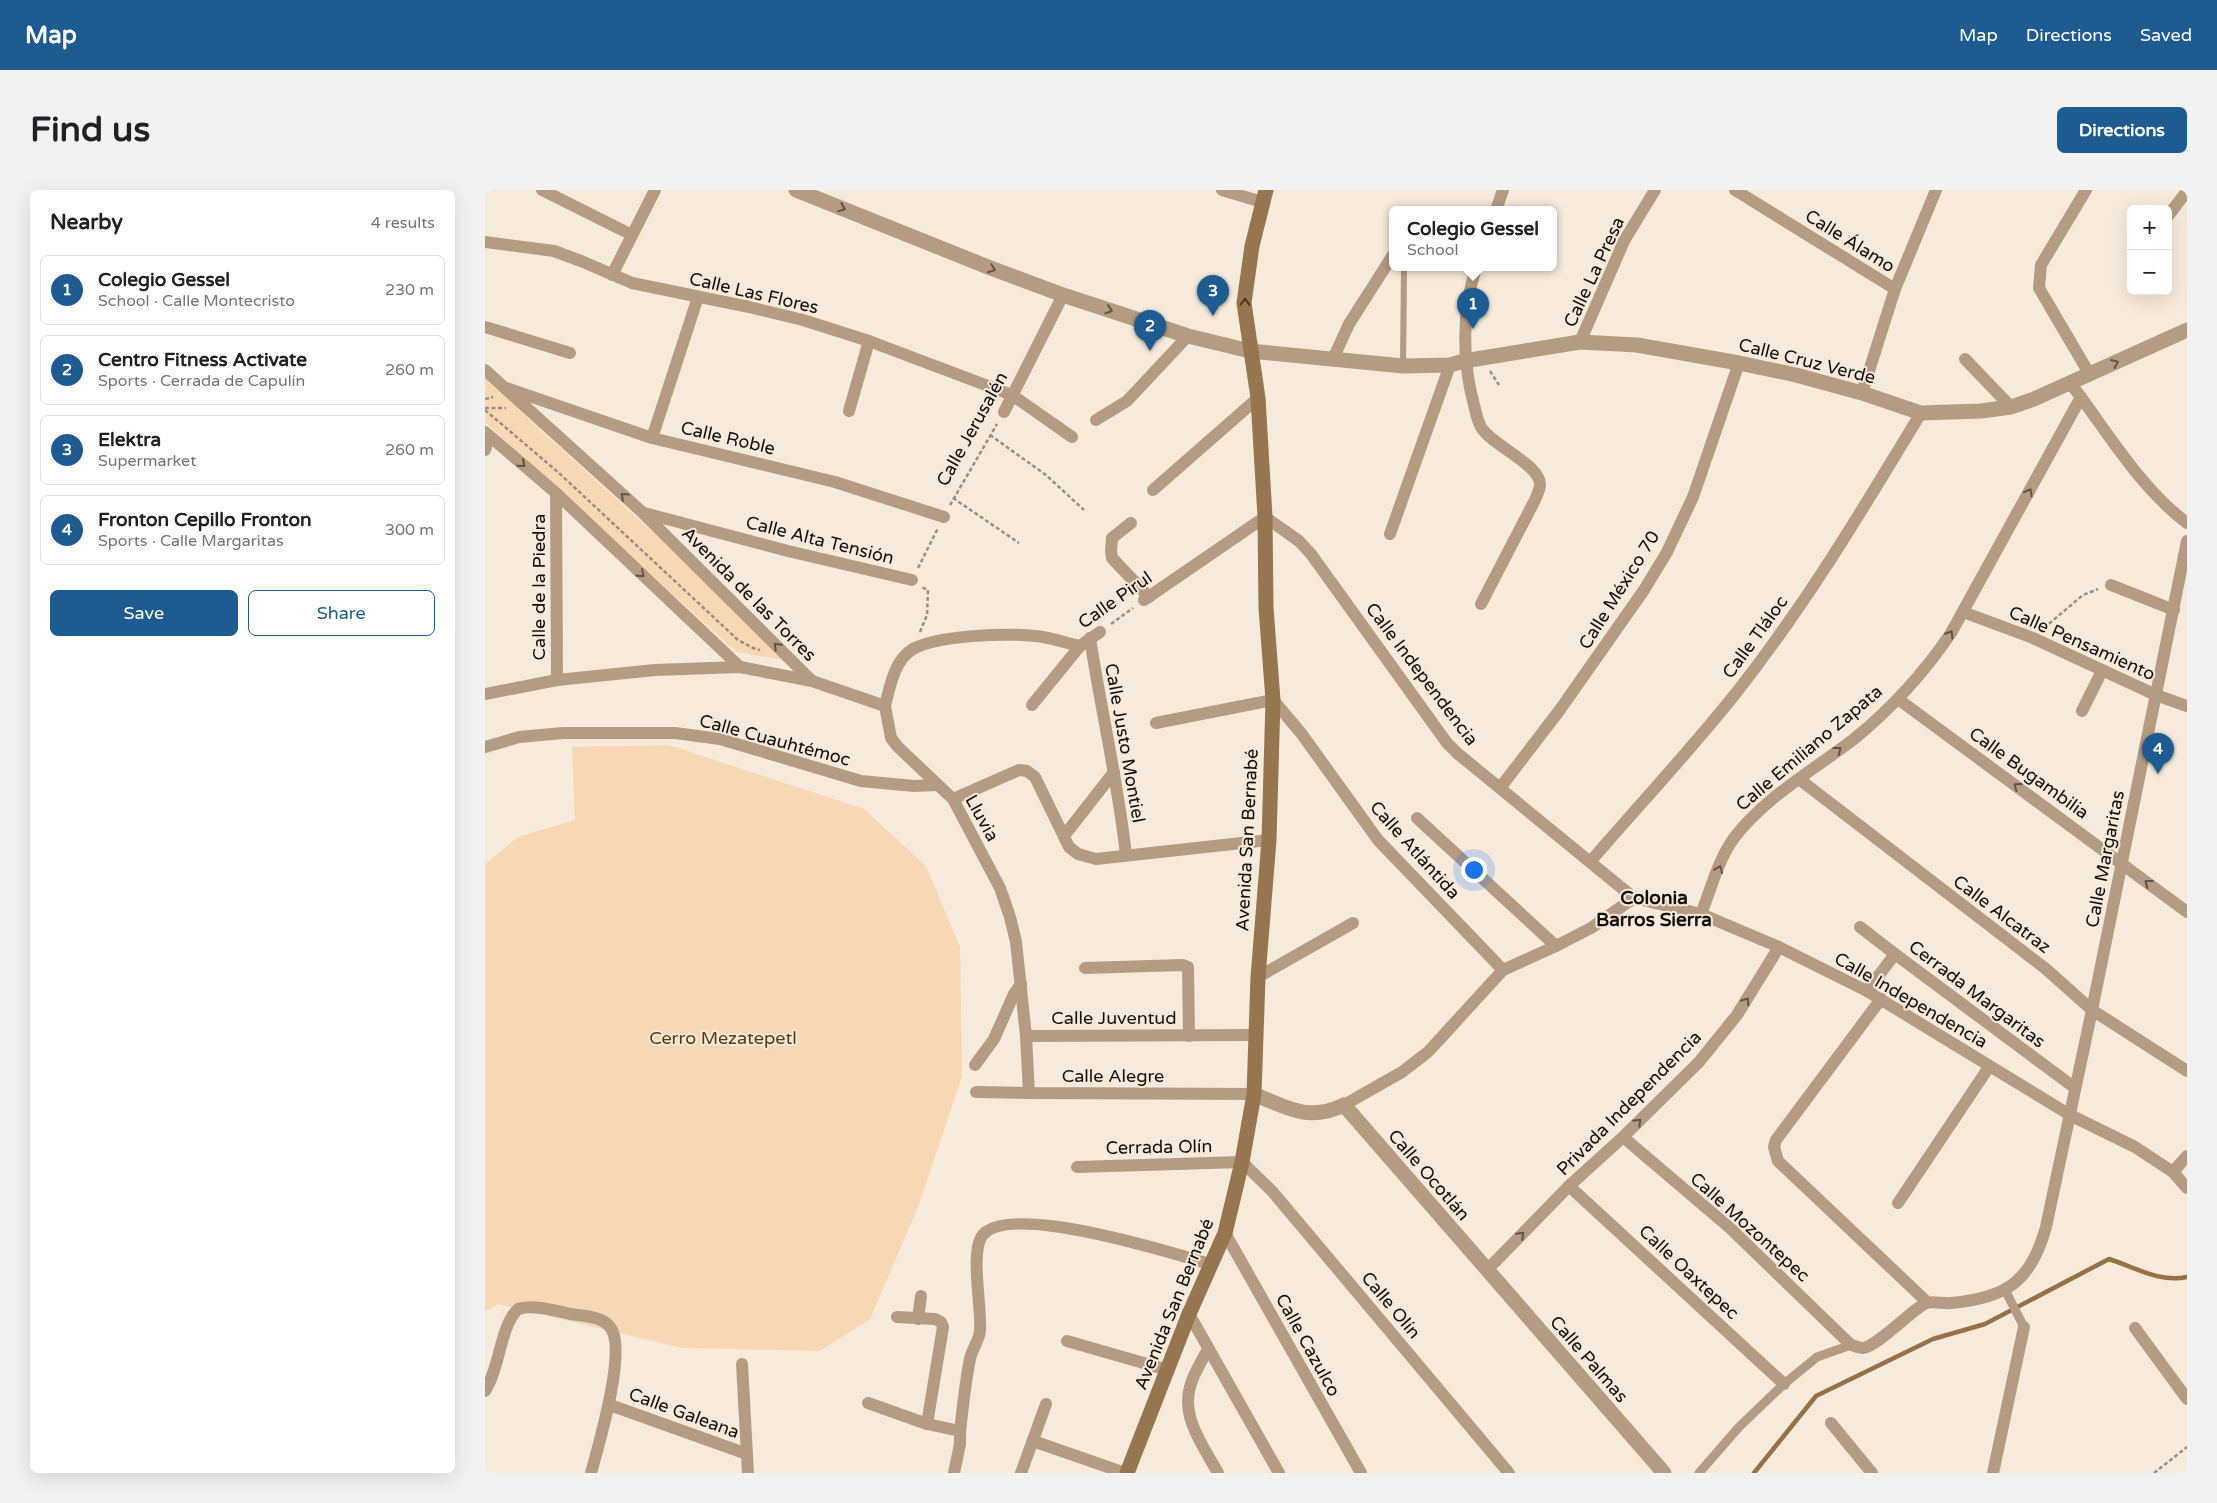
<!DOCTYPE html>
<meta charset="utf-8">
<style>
:root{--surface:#fff;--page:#f2f2f2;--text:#202124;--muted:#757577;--line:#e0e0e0;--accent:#1d5b91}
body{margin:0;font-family:"Varela Round",sans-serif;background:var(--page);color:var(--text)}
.controls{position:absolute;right:15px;top:15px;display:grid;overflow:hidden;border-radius:8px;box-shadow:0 5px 20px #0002}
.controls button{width:45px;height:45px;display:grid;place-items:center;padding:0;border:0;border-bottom:1px solid var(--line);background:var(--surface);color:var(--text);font:25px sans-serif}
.you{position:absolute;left:988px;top:679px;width:18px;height:18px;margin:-12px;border:4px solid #fff;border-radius:50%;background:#1a73e8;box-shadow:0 0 0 8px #1a73e833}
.badge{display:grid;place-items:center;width:32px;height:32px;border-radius:50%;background:var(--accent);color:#fff;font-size:16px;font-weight:700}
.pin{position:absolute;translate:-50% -41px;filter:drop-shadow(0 1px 2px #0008)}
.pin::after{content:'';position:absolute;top:26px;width:18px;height:15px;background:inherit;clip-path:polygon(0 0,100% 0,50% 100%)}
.popup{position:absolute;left:904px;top:16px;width:168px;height:65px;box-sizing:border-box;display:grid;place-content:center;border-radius:8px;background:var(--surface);filter:drop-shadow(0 1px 4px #0005);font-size:16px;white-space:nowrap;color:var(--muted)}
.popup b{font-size:19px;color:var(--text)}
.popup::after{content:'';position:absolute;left:50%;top:100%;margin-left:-10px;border:10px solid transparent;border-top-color:var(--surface)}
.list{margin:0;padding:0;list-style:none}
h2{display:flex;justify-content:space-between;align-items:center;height:65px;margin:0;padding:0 20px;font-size:21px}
h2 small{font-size:16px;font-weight:400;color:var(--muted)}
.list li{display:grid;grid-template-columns:32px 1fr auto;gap:15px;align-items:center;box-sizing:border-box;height:70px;margin:0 10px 10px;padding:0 10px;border:1px solid var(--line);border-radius:8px}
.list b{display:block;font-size:19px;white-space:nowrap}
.list p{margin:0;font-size:16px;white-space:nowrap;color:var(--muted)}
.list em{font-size:16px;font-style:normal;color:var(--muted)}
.actions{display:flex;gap:10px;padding:15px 20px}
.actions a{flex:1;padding:11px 0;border:1px solid var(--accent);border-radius:8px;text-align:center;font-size:18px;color:var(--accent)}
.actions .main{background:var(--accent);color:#fff}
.map{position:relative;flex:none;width:1702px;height:1283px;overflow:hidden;border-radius:8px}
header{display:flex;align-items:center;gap:30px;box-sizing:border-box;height:70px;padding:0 25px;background:var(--accent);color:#fff}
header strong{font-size:24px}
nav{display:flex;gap:28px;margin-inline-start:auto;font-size:18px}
.intro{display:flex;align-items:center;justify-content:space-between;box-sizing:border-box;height:120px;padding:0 30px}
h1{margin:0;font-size:35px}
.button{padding:12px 22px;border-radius:8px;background:var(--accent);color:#fff;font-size:18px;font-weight:700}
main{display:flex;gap:30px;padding:0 30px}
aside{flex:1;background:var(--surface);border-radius:8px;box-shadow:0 5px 20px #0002}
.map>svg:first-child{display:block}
.green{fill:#f8d7b3}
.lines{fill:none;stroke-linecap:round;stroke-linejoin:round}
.stream{stroke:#977145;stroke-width:4.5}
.path{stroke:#988f85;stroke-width:2.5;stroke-dasharray:4 2.5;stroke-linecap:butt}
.service{stroke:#b49c83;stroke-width:6}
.pedestrian{stroke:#b49c83;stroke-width:9}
.minor{stroke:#b49c83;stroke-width:12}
.tertiary{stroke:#b49c83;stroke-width:15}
.secondary{stroke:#97754f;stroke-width:15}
.oneway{stroke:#635546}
.oneway2{stroke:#473725}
.labels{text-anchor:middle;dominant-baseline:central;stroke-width:4;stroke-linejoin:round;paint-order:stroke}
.street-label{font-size:18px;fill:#120e09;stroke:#f6eadc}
.park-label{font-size:18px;fill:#5b3805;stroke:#f6eadc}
.neighbourhood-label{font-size:19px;font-weight:bold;fill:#120e09;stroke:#f6eadc}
</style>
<header>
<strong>Map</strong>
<nav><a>Map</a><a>Directions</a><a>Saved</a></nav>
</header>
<div class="intro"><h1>Find us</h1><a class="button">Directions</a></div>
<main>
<aside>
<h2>Nearby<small>4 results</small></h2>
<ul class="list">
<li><span class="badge">1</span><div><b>Colegio Gessel</b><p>School · Calle Montecristo</p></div><em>230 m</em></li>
<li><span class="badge">2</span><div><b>Centro Fitness Activate</b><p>Sports · Cerrada de Capulín</p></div><em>260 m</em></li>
<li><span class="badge">3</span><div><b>Elektra</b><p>Supermarket</p></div><em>260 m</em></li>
<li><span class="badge">4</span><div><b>Fronton Cepillo Fronton</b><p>Sports · Calle Margaritas</p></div><em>300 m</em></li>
</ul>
<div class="actions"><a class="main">Save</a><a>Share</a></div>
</aside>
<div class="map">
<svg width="1702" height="1283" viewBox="0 0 1702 1283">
<rect width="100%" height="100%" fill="#f6eadc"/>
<g class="green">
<polygon points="0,186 53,238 311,472 251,462 0,232"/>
<polygon points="184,555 379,619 441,676 475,757 477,886 433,1017 385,1129 335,1161 197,1158 13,1114 0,1121 0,674 33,647 90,630 87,557"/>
</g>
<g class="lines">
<path class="stream" d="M1269 1283 1331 1206 1448 1149 1500 1134 1624 1069C1649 1077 1675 1093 1702 1087"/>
<g class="path">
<polyline points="1005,181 1014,195"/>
<polyline points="0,209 8,207"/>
<polyline points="0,218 21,218"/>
<polyline points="0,220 74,283 253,450 268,458 275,460"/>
<polyline points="505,245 561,285 599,320"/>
<polyline points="468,308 534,353"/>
<polyline points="465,315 512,234"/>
<polyline points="433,378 453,338"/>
<polyline points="626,434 648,418"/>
<polyline points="1559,438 1598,405 1613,399"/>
<polyline points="435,442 442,425 443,400 437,397"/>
<polyline points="1669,1283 1702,1257"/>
</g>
<polyline class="service" points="918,176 919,78"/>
<g class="pedestrian">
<polyline points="1520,1100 1539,1137"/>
<polyline points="1214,1283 1254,1237 1299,1194 1332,1167 1366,1155"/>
</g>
<g class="minor">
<polyline points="57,0 147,45"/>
<polyline points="737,0 777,12"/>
<polyline points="1250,0 1410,99"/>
<polyline points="1601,0 1556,75 1554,98 1605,185"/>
<polyline points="1011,20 1018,0"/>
<polyline points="1683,26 1702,1"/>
<polyline points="0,52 69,61 96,71 147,93 264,117 318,130 384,151 527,205 587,247"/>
<path d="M991 78C977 121 977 171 989 215 991 222 992 230 996 237 1006 255 1056 275 1055 295 1055 299 1052 305 1050 310L996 414"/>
<polyline points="127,85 170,0"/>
<polyline points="0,137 85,163"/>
<polyline points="1095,152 1139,51 1170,0"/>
<polyline points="848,169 864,134 908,65"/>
<polyline points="1480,169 1526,217"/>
<polyline points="0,180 157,322 327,491"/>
<path d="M1586 194C1622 241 1654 297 1702 333"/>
<polyline points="21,198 167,248 350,292 459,327"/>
<polyline points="1377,203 1410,99 1451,0"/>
<polyline points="364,221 384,151"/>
<polyline points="519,222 578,105"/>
<polyline points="611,230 642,211 703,146"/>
<polyline points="0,242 71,303 255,477"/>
<polyline points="167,248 213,107"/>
<polyline points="0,260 4,246"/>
<polyline points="668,300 773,208"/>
<polyline points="71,303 72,490"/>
<polyline points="159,323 303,361 427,390"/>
<polyline points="646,333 627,348 626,361 627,368 664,407"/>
<polyline points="905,344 965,175"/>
<polyline points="1626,395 1689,420"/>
<polyline points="659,410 780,327 814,351 826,364 962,553 972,563 1149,708"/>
<polyline points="1478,422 1548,448 1671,505 1702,516"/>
<path d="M605 448C616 520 633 592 641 665"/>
<polyline points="0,504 72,490 170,480 255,477 327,491 400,516 406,548 413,557 468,609 515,698 525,727 531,752 541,846 770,845"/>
<polyline points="1413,509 1702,722"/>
<polyline points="547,515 595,456"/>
<path d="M400 516C405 497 409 470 428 459 453 445 521 443 550 446 565 447 580 453 595 456L615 442"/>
<polyline points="1597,521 1617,481"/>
<polyline points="671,533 788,510 816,543 893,650 1018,780"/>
<polyline points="0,557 34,547 78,543 190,543 235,549 376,591 429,596 452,595"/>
<polyline points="1314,589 1561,779 1607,820 1702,881"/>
<polyline points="1015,598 1074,521 1159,400 1182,362 1208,307 1254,173"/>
<polyline points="468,609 534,580 542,581 550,587 584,657 593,664 611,669 784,650"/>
<polyline points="932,628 1071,756"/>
<polyline points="579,646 629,582"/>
<path d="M1105 672C1153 616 1205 561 1251 503 1321 414 1378 319 1436 223"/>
<path d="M1216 724C1226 699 1233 670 1249 648 1279 608 1330 579 1369 549 1407 518 1439 483 1466 443L1596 207"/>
<polyline points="1375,737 1410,764 1590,898"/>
<polyline points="600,778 698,775 703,777 704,846"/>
<polyline points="773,787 868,733"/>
<polyline points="1382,801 1410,764"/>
<polyline points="1396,809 1291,950 1289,957 1293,971 1442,1112"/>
<polyline points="541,846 544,903 769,904"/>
<polyline points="490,875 509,849 529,804 536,794"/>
<polyline points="491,902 544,903"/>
<polyline points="859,915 917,882 943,862 1018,780 1071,756 1106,738 1149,708 1216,724 1294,757 1382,801 1585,925 1650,957 1688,982 1702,998"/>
<path d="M1138 947 1245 1038 1366 1155C1370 1156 1374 1158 1378 1158 1391 1157 1425 1122 1439 1114 1446 1110 1458 1114 1466 1113 1521 1108 1546 1092 1561 1037L1607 820 1702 351"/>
<polyline points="592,977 757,972 787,1001 1024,1283"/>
<polyline points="1688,982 1702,966"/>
<polyline points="1084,996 1299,1194"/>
<polyline points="1413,1013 1504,877"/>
<polyline points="740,1043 876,1283"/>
<polyline points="1002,1080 1084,996 1138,947 1214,872 1252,825 1294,757"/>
<polyline points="704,1124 794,1283"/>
<polyline points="412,1127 450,1129 456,1132 458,1137 442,1234 475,1241 475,1254 469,1283"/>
<polyline points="433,1129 436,1106"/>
<polyline points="1650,1138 1702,1209"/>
<polyline points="582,1151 683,1180"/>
<path d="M723 1159C717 1171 708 1184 705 1197 696 1228 719 1257 733 1283"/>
<polyline points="257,1174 263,1283"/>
<path d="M0 1201C15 1178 15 1136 33 1119 50 1114 70 1121 86 1124 99 1126 116 1126 125 1137 143 1158 113 1257 106 1283"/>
<polyline points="383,1213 442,1234"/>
<polyline points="125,1215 262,1264"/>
<polyline points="1346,1233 1387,1283"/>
<path d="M475 1241C478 1217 480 1193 485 1169 487 1159 494 1151 495 1141 497 1118 485 1063 497 1046 522 1011 688 1063 725 1074"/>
<polyline points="548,1251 640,1283"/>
<polyline points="536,1283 561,1214"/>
<polyline points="1508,1283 1539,1137"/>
</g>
<g class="tertiary">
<polyline points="311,0 503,77 578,105 703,146 765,161 918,176 965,175 979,171 1095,152 1152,155 1254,173 1311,185 1377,203 1436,223 1496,221 1526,217 1549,209 1702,140"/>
<path d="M769 904C802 918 824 932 859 915L1179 1283"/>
</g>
<polyline class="secondary" points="642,1283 704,1124 740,1043 757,972 769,904 773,787 784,650 788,510 781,418 780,327 773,208 759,113 767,56 781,0"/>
</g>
<defs><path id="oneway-chevron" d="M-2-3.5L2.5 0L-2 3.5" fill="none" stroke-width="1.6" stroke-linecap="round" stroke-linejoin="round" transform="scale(1.25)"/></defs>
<g class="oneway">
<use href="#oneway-chevron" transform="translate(357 18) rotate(22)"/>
<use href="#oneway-chevron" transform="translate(507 79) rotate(21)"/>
<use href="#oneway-chevron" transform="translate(624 120) rotate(18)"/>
<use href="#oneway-chevron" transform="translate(1630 173) rotate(-25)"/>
<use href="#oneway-chevron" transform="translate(37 274) rotate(41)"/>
<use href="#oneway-chevron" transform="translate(1544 302) rotate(-61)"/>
<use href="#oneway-chevron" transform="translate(139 306) rotate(-138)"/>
<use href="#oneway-chevron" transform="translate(156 384) rotate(43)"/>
<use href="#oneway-chevron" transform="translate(1465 444) rotate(-58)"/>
<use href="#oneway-chevron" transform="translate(292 456) rotate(-135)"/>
<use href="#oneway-chevron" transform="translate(1353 560) rotate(-37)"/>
<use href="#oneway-chevron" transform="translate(1532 596) rotate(-144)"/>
<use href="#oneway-chevron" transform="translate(1234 679) rotate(-67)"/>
<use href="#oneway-chevron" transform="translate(1663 693) rotate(-143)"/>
<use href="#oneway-chevron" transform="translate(1261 811) rotate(-58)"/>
<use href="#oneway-chevron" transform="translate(1153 932) rotate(-45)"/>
<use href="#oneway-chevron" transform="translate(1036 1045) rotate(-45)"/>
</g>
<use class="oneway2" href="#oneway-chevron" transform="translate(760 112) rotate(-89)"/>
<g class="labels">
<g class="street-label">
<text transform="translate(1365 51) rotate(32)">Calle Álamo</text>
<text transform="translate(1109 82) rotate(-65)">Calle La Presa</text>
<text transform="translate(269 103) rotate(13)">Calle Las Flores</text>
<text transform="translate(1322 171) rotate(14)">Calle Cruz Verde</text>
<text transform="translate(487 239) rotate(-61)">Calle Jerusalén</text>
<text transform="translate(243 248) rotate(13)">Calle Roble</text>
<text transform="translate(335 350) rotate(14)">Calle Alta Tensión</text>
<text transform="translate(54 397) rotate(-90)">Calle de la Piedra</text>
<text transform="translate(1134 400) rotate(-58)">Calle México 70</text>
<text transform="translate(264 404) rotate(45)">Avenida de las Torres</text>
<text transform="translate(630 410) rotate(-35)">Calle Pirul</text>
<text transform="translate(1270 447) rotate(-54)">Calle Tláloc</text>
<text transform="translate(1597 453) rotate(24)">Calle Pensamiento</text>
<text transform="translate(937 484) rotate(53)">Calle Independencia</text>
<text transform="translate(290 550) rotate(15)">Calle Cuauhtémoc</text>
<text transform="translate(640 553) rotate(80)">Calle Justo Montiel</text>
<text transform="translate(1324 558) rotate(-40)">Calle Emiliano Zapata</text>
<text transform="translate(1544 583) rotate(36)">Calle Bugambilia</text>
<text transform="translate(497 628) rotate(61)">Lluvia</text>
<text transform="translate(762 650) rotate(-87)">Avenida San Bernabé</text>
<text transform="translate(930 660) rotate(48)">Calle Atlántida</text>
<text transform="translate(1620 669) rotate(-79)">Calle Margaritas</text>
<text transform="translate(1517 724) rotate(37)">Calle Alcatraz</text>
<text transform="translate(1492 804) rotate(37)">Cerrada Margaritas</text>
<text transform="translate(1426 810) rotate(30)">Calle Independencia</text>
<text x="629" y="828">Calle Juventud</text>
<text x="628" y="886">Calle Alegre</text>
<text transform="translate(1144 913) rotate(-45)">Privada Independencia</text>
<text transform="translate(674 957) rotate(-1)">Cerrada Olín</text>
<text transform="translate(944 985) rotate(49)">Calle Ocotlán</text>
<text transform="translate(1265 1037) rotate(42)">Calle Mozontepec</text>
<text transform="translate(1204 1082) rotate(43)">Calle Oaxtepec</text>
<text transform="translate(689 1114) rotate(-68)">Avenida San Bernabé</text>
<text transform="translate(906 1115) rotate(50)">Calle Olín</text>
<text transform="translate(823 1155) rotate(61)">Calle Cazulco</text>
<text transform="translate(1104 1169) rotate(49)">Calle Palmas</text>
<text transform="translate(199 1223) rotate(20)">Calle Galeana</text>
</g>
<g class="park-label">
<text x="238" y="848">Cerro Mezatepetl</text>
</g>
<g class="neighbourhood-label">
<text x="1169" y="708">Colonia<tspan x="1169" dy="22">Barros Sierra</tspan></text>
</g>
</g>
</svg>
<div class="controls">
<button>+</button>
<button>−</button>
</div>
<div class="you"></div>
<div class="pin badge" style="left:988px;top:139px">1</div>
<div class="popup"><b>Colegio Gessel</b>School</div>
<div class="pin badge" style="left:665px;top:161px">2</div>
<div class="pin badge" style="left:728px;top:126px">3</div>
<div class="pin badge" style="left:1673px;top:584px">4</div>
</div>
</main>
